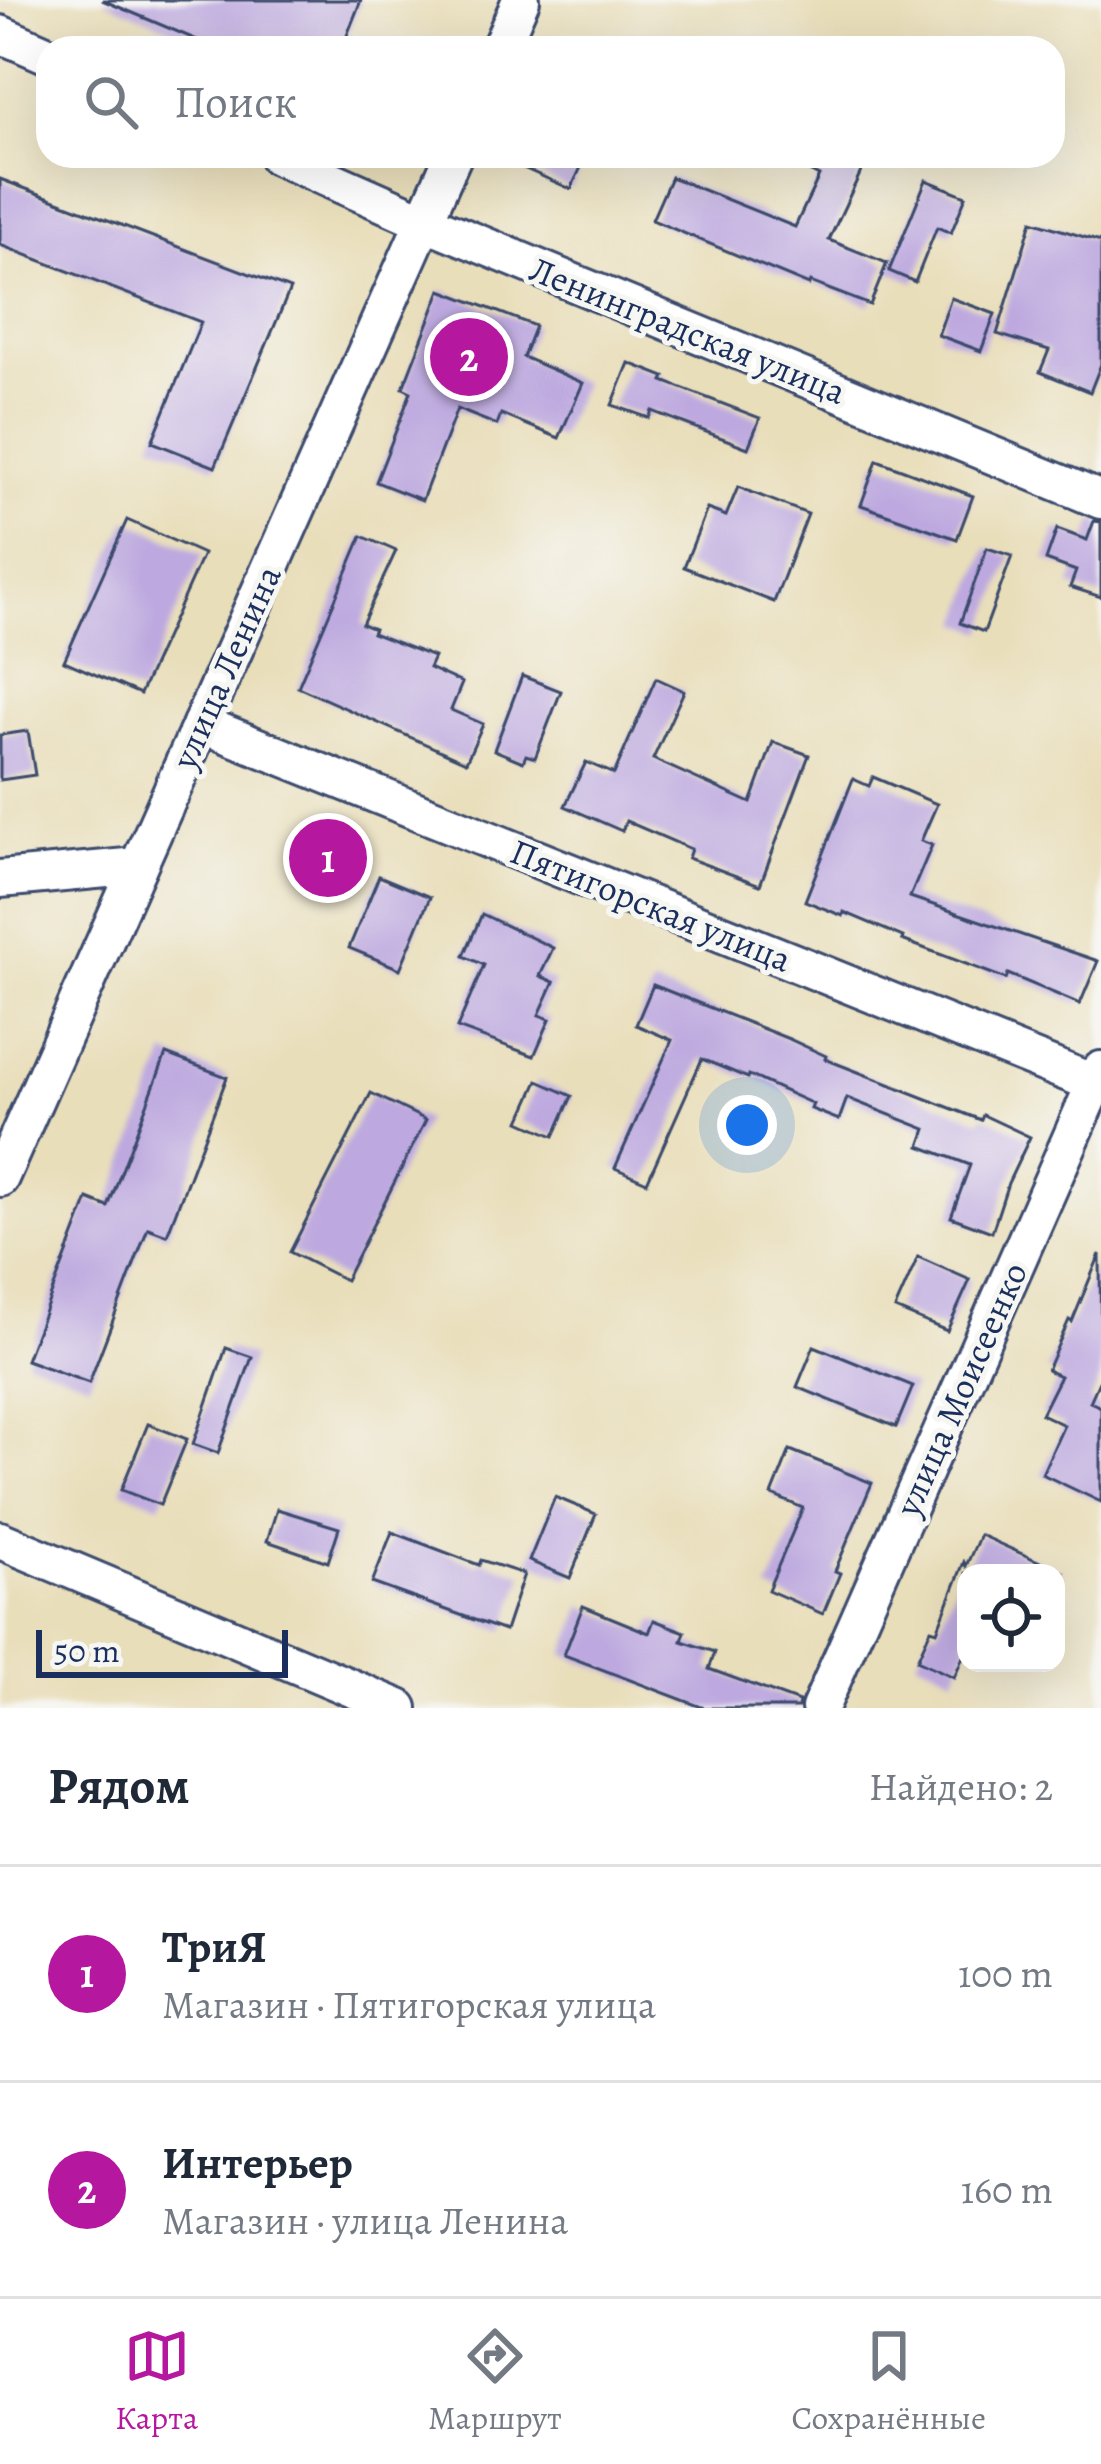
<!DOCTYPE html>
<html lang="ru">
<meta charset="utf-8">
<style>
:root{--surface:#fff;--page:#f2f2f3;--text:#1f2937;--muted:#747a83;--line:#e0e1e3;--accent:#b5179e}
body{margin:0;font-family:Alegreya,serif;background:var(--page);color:var(--text)}
.controls{position:absolute;right:36px;bottom:36px;display:grid;overflow:hidden;border-radius:24px;box-shadow:0 12px 48px #0002}
.controls button{width:108px;height:108px;display:grid;place-items:center;padding:0;border:0;border-bottom:3px solid var(--line);background:var(--surface);color:var(--text);font:60px sans-serif}
.scale{position:absolute;left:36px;bottom:30px;width:252px;box-sizing:border-box;padding-left:12px;border:6px solid #1b2f5e;border-top:0;font-size:33px;line-height:42px;white-space:nowrap;color:#1b2f5e;-webkit-text-stroke:9px #f6f6f2;paint-order:stroke}
.you{position:absolute;left:747px;top:1125px;width:42px;height:42px;margin:-30px;border:9px solid #fff;border-radius:50%;background:#1a73e8;box-shadow:0 0 0 18px #1a73e833}
.badge{display:grid;place-items:center;width:78px;height:78px;border-radius:50%;background:var(--accent);color:#fff;font-size:39px;font-weight:700}
.pin{position:absolute;translate:-50% -50%;border:6px solid #fff;box-shadow:0 3px 12px #0006}
.list{margin:0;padding:0;list-style:none}
h2{display:flex;justify-content:space-between;align-items:center;height:156px;margin:0;padding:0 48px;font-size:51px}
h2 small{font-size:39px;font-weight:400;color:var(--muted)}
.list li{display:grid;grid-template-columns:78px 1fr auto;gap:36px;align-items:center;box-sizing:border-box;height:216px;padding:0 48px;border-top:3px solid var(--line)}
.list b{display:block;font-size:45px;white-space:nowrap}
.list p{margin:0;font-size:39px;white-space:nowrap;color:var(--muted)}
.list em{font-size:39px;font-style:normal;color:var(--muted)}
.icon{flex:none;width:66px;height:66px;fill:none;stroke:currentColor;stroke-width:2;stroke-linecap:round;stroke-linejoin:round}
.map{position:relative;flex:none;width:1101px;height:1708px;overflow:hidden}
.search{position:absolute;background:var(--surface);box-shadow:0 12px 48px #0002;left:36px;right:36px;top:36px;height:132px;display:flex;align-items:center;gap:30px;box-sizing:border-box;padding:0 42px;border-radius:36px;color:var(--muted);font-size:45px}
.sheet{height:588px;background:var(--surface)}
nav{display:flex;justify-content:space-around;align-items:center;box-sizing:border-box;height:168px;border-top:3px solid var(--line);background:var(--surface);font-size:33px;color:var(--muted)}
nav a{display:grid;justify-items:center;gap:6px}
nav .on{color:var(--accent)}
.map>svg:first-child{display:block}
.building{fill:#bda9df}
.lines{fill:none;stroke-linecap:round;stroke-linejoin:round}
.minor-casing{stroke:#3a496c;stroke-width:42}
.minor{stroke:#fff;stroke-width:36}
.labels{text-anchor:middle;dominant-baseline:central;stroke-width:10;stroke-linejoin:round;paint-order:stroke}
.street-label{font-size:36px;fill:#1b2f5e;stroke:#f6f6f2}
</style>
<div class="map">
<svg width="1101" height="1708" viewBox="0 0 1101 1708">
<rect width="100%" height="100%" fill="#f6f6f2"/>
<filter id="ink" filterUnits="userSpaceOnUse"><feTurbulence type="fractalNoise" baseFrequency=".00833" numOctaves="2"/><feDisplacementMap in="SourceGraphic" scale="24" xChannelSelector="R" yChannelSelector="G"/><feConvolveMatrix kernelMatrix="1 2 1 2 8 2 1 2 1" color-interpolation-filters="sRGB"/></filter>
<filter id="wash" filterUnits="userSpaceOnUse"><feTurbulence type="fractalNoise" baseFrequency=".004" numOctaves="4" result="noise"/><feDisplacementMap in="SourceGraphic" scale="48" xChannelSelector="R" yChannelSelector="G"/><feGaussianBlur stdDeviation="2.7" result="paint"/><feColorMatrix in="noise" values="0 0 0 0 0 0 0 0 0 0 0 0 0 0 0 0 0 1.4 0 .05"/><feComposite in="paint" operator="in"/></filter>
<g filter="url(#wash)">
<rect width="100%" height="100%" fill="#e9deba"/>
<g id="blocks">
<g class="building">
<polygon points="102,0 361,0 342,48 216,48"/>
<polygon points="496,156 586,156 571,189"/>
<polygon points="779,156 849,156 865,163 829,240 887,263 870,305 810,282 809,285 652,220 671,177 795,227 819,176"/>
<polygon points="0,179 290,289 215,467 152,442 201,322 0,245"/>
<polygon points="926,180 966,196 951,233 937,227 915,282 889,271"/>
<polygon points="1032,221 1101,242 1101,364 1090,392 1040,372 1049,350 997,334"/>
<polygon points="441,290 535,326 523,357 583,383 559,438 501,414 497,425 457,409 422,500 376,482 411,392 403,388"/>
<polygon points="951,298 995,314 981,351 938,335"/>
<polygon points="629,363 665,377 663,381 760,418 748,448 652,411 649,418 612,405"/>
<polygon points="877,460 973,496 957,539 861,505"/>
<polygon points="738,487 808,514 774,602 684,567 707,509 726,516"/>
<polygon points="127,520 203,554 140,694 64,661"/>
<polygon points="1094,521 1101,522 1101,597 1070,587 1076,571 1046,560 1057,529 1087,540"/>
<polygon points="362,536 396,551 362,624 374,629 372,633 434,657 429,668 462,683 451,710 483,724 466,762 298,687"/>
<polygon points="987,548 1012,556 984,632 960,623"/>
<polygon points="522,676 561,691 535,758 526,755 523,762 494,750"/>
<polygon points="656,678 684,691 653,759 751,803 773,742 809,755 760,885 688,858 691,849 626,821 622,831 565,806 586,762 614,774"/>
<polygon points="28,731 35,775 0,780 0,735"/>
<polygon points="873,777 937,804 921,841 932,845 910,897 1098,961 1080,1004 1008,974 1006,979 902,940 903,937 844,912 843,916 805,901 853,779 869,786"/>
<polygon points="379,876 430,897 400,969 349,948"/>
<polygon points="482,914 553,948 540,976 554,982 539,1015 550,1019 534,1056 457,1028 484,965 464,956"/>
<polygon points="653,985 789,1039 826,1056 825,1059 981,1120 983,1115 1030,1137 1008,1183 992,1232 951,1217 970,1165 920,1146 926,1129 847,1098 839,1120 811,1109 813,1104 749,1075 748,1078 702,1059 647,1182 615,1168 672,1040 636,1025"/>
<polygon points="166,1054 227,1077 167,1235 148,1228 89,1383 26,1360 88,1199 108,1207"/>
<polygon points="538,1081 572,1096 554,1136 520,1121"/>
<polygon points="371,1093 426,1120 345,1280 290,1252"/>
<polygon points="1100,1254 1101,1377 1090,1402 1101,1407 1101,1502 1042,1474 1064,1425 1041,1414 1060,1376 1047,1370 1069,1320 1072,1322"/>
<polygon points="918,1257 970,1280 947,1331 895,1309"/>
<polygon points="814,1346 913,1386 896,1427 797,1387"/>
<polygon points="226,1348 252,1357 218,1453 193,1444"/>
<polygon points="148,1424 187,1439 160,1505 121,1490"/>
<polygon points="790,1450 872,1483 835,1571 840,1573 823,1614 768,1590 803,1508 772,1495"/>
<polygon points="555,1497 596,1514 570,1578 529,1561"/>
<polygon points="277,1509 339,1528 328,1562 267,1541"/>
<polygon points="392,1532 479,1565 481,1560 524,1574 505,1631 372,1583"/>
<polygon points="980,1535 1065,1573 966,1573 966,1650 954,1677 917,1660 931,1629 937,1631 964,1562 966,1566"/>
<polygon points="583,1606 649,1633 654,1620 685,1632 682,1641 715,1652 709,1669 799,1702 798,1708 704,1708 564,1655"/>
</g>
</g>
</g>
<g filter="url(#ink)">
<use href="#blocks" fill-opacity="0" stroke="#3a496c" stroke-width="3"/>
<g class="lines">
<g class="minor-casing">
<g id="minor">
<polyline points="0,34 48,55"/>
<polyline points="500,48 521,0"/>
<polyline points="277,156 424,221 1101,500"/>
<polyline points="201,724 1101,1086"/>
<polyline points="0,879 138,866"/>
<polyline points="0,1178 453,156"/>
<polyline points="0,1540 399,1708"/>
<polyline points="820,1708 1101,1070"/>
</g>
</g>
<use href="#minor" class="minor"/>
</g>
</g>
<g class="labels">
<g class="street-label">
<text transform="translate(688 330) rotate(22)">Ленинградская улица</text>
<text transform="translate(226 667) rotate(-66)">улица Ленина</text>
<text transform="translate(651 905) rotate(22)">Пятигорская улица</text>
<text transform="translate(961 1389) rotate(-66)">улица Моисеенко</text>
</g>
</g>
</svg>
<div class="controls">
<button><svg class="icon" aria-label="locate" viewBox="0 0 24 24"><circle cx="12" cy="12" r="6"/><path d="M12 2v4M12 18v4M2 12h4M18 12h4"/></svg></button>
</div>
<div class="scale">50 m</div>
<div class="you"></div>
<div class="pin badge" style="left:328px;top:858px">1</div>
<div class="pin badge" style="left:469px;top:357px">2</div>
<div class="search"><svg class="icon" aria-label="search" viewBox="0 0 24 24"><circle cx="10" cy="10" r="6"/><path d="M15 15l6 6"/></svg>Поиск</div>
</div>
<section class="sheet">
<h2>Рядом<small>Найдено: 2</small></h2>
<ul class="list">
<li><span class="badge">1</span><div><b>ТриЯ</b><p>Магазин · Пятигорская улица</p></div><em>100 m</em></li>
<li><span class="badge">2</span><div><b>Интерьер</b><p>Магазин · улица Ленина</p></div><em>160 m</em></li>
</ul>
</section>
<nav>
<a class="on"><svg class="icon" aria-label="map" viewBox="0 0 24 24"><path d="M3 6l6-2 6 2 6-2v14l-6 2-6-2-6 2zM9 4v14M15 6v14"/></svg>Карта</a>
<a><svg class="icon" aria-label="directions" viewBox="0 0 24 24"><path d="M12 3l9 9-9 9-9-9zM9 14v-3h6M13 9l2 2-2 2"/></svg>Маршрут</a>
<a><svg class="icon" aria-label="saved" viewBox="0 0 24 24"><path d="M7 4h10v16l-5-4-5 4z"/></svg>Сохранённые</a>
</nav>
